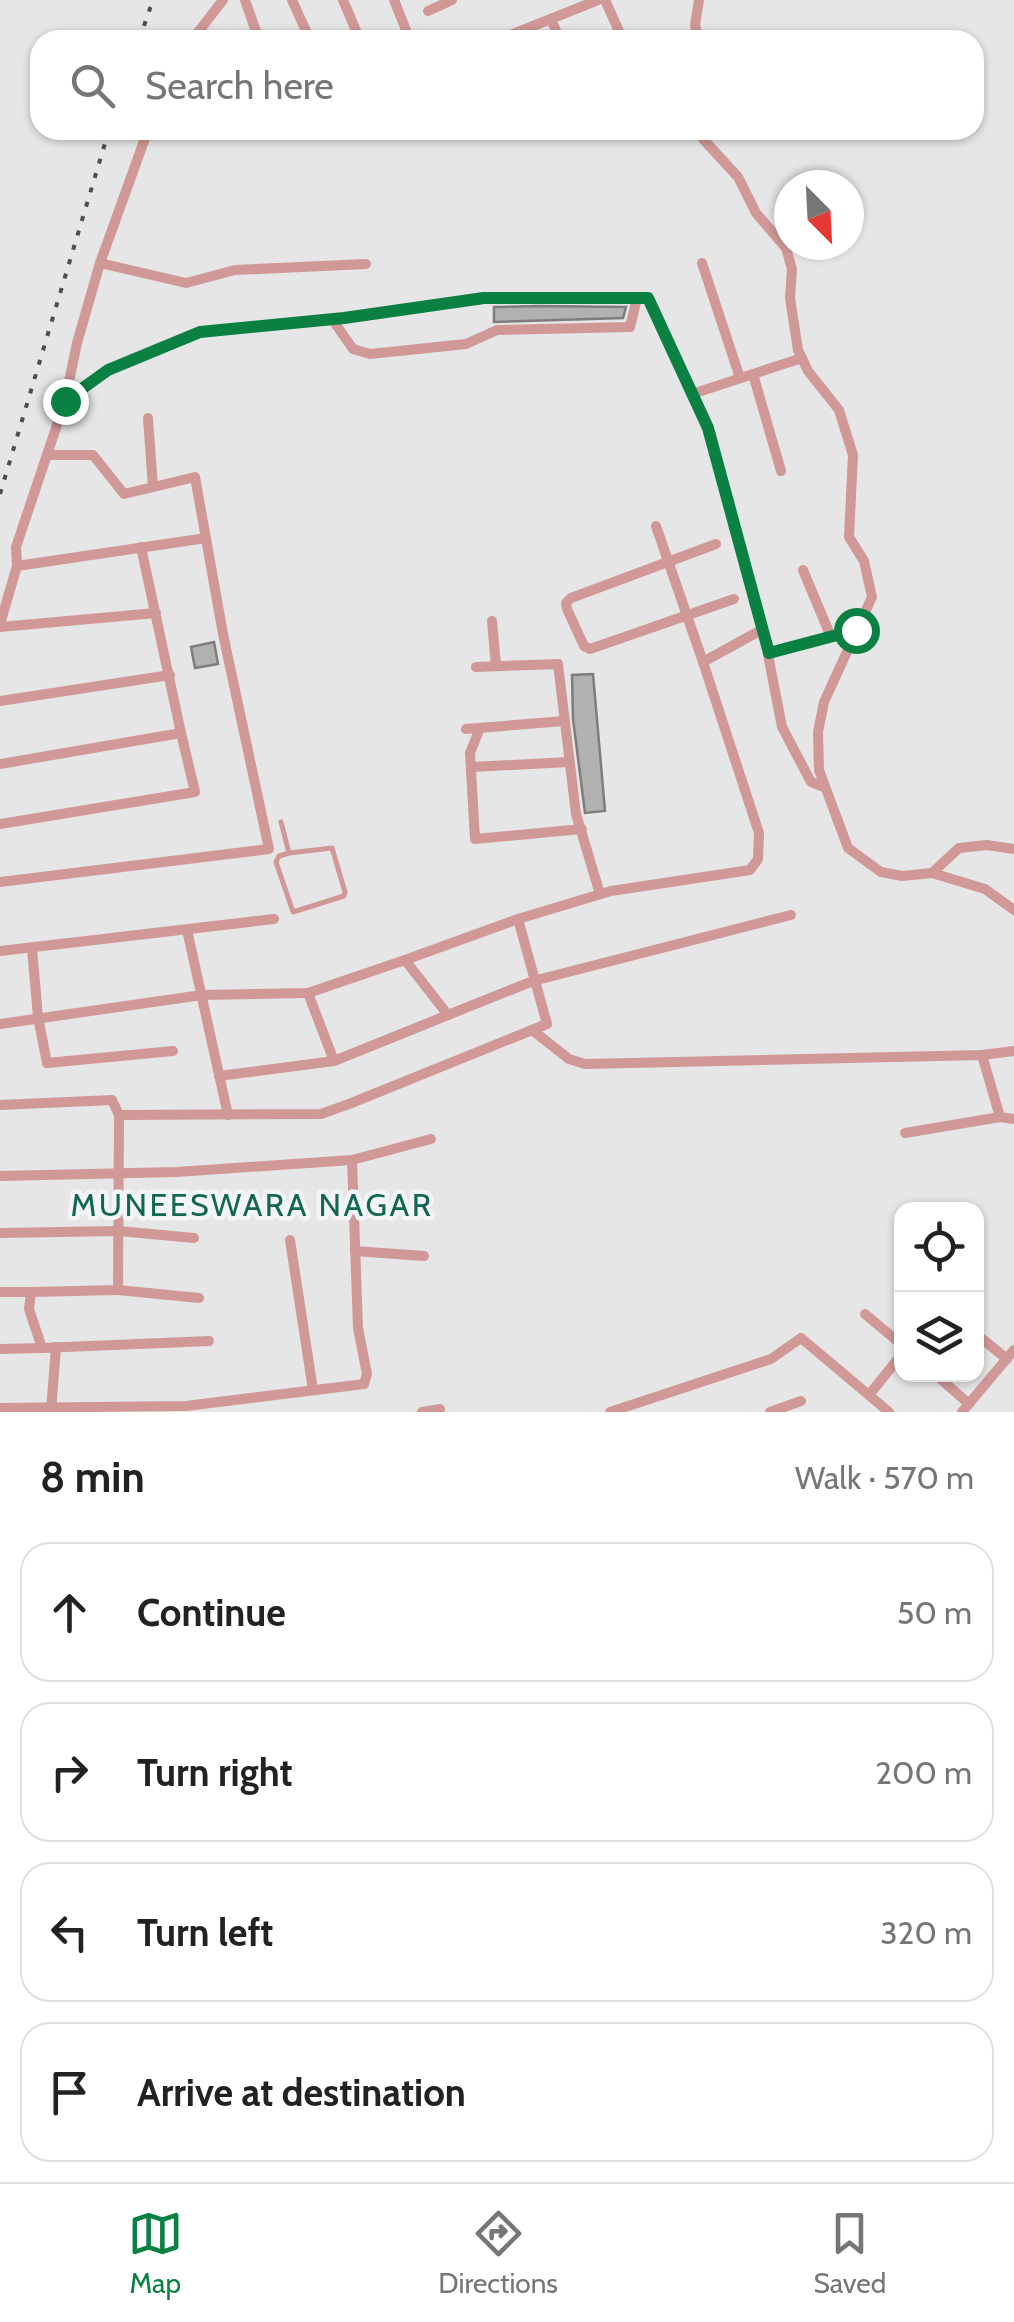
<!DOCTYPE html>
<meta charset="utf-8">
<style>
:root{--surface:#fff;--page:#f6f6f6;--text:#222;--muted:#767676;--line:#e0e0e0;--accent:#0b8043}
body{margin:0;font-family:Cabin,sans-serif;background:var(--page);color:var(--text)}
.controls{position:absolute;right:30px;bottom:30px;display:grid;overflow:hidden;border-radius:20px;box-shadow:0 2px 8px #0004}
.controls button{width:90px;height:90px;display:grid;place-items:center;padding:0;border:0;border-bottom:2px solid var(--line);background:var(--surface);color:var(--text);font:50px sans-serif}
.compass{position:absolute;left:774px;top:170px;width:90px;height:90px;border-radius:50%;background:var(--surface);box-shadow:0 2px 8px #0004;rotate:156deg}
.stop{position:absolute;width:30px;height:30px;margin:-22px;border:8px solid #0b8043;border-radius:50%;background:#fff}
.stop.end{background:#0b8043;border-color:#fff;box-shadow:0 2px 10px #0008}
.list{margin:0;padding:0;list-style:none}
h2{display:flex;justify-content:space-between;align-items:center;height:130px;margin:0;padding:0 40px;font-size:42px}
h2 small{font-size:32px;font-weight:400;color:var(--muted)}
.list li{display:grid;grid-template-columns:65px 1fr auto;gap:30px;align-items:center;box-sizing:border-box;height:140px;margin:0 20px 20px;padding:0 20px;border:2px solid var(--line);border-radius:30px}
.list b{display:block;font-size:38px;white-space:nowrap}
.list em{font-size:32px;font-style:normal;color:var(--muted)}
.icon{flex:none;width:55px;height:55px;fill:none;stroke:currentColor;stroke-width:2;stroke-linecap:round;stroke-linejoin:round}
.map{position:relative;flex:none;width:1014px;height:1412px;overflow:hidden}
.search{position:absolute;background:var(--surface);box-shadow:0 2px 8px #0004;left:30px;right:30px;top:30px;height:110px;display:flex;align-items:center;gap:25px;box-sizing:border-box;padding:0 35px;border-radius:30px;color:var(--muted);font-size:38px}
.sheet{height:770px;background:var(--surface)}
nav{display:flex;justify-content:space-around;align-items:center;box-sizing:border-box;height:140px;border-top:2px solid var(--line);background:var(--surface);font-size:28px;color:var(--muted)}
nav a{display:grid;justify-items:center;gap:5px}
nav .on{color:var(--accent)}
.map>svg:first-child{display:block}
.building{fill:#b1b1b0;stroke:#7e7d7c;stroke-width:2.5}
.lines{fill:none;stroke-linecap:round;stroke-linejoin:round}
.lane{stroke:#d09896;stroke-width:5}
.street{stroke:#d09896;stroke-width:10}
.rail{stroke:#4e4e4e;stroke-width:4;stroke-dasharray:5 10;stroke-linecap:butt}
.route{stroke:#0b8043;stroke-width:12}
.labels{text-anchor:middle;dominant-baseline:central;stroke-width:9;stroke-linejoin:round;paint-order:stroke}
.neighbourhood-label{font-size:32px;letter-spacing:2.5px;fill:#136654;stroke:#f3f4f5}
</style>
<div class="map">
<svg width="1014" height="1412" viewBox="0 0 1014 1412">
<rect width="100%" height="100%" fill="#e6e6e7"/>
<g class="building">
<polygon points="494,307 538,306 626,307 623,318 494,322"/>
<polygon points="214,642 218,664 195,668 191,647"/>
<polygon points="593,674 605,811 585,813 573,719 572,675"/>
</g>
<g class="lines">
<polyline class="lane" points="281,822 289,853 279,856 276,862 293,912 344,896 345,892 332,848 289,853"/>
<g class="street">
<polyline points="245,0 259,40"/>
<polyline points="292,0 310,40"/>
<polyline points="343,0 360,40"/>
<polyline points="394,0 410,40"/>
<polyline points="605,0 623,40"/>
<polyline points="428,11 452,0"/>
<polyline points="551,19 560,40"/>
<polyline points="192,40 223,0"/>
<polyline points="498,40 598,0"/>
<polyline points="667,40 674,37"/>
<polyline points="699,40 695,25 699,0"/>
<polyline points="700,130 703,139 738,177 756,213 786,248 792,269 790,298 798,350 808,371 839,410 853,455 849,537 864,561 872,597 824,702 818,732 819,770 848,848 881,872 902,876 932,873 959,848 987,845 1014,849"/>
<polyline points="100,263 186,283 235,270 366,264"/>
<polyline points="702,263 740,378"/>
<polyline points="332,319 353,349 370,354 466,344 497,330 630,327 637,298"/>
<polyline points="753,374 781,471"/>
<polyline points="692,394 802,358"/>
<polyline points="65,401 108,370 200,332 345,318 484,297 648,299 708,428 763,629 782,727 811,782 824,787"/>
<polyline points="148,418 153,487"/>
<polyline points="656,526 703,662"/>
<polyline points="716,544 571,598 566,603 567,609 584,646 590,649 734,599"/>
<polyline points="17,566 206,538"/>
<polyline points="803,570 831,637"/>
<polyline points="492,621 496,666"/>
<polyline points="0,624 17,566 16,547 65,401 77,343 100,263 148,130"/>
<polyline points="0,627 156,613"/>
<polyline points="769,653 856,630"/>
<polyline points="476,667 558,664 576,814 600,894"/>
<polyline points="0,701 170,675"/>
<polyline points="480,728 470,753 475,839 582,829"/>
<polyline points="466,729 564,721"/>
<polyline points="0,764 181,733 141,547"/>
<polyline points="472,767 569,762"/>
<polyline points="0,824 195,792 181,733"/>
<polyline points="932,873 985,889 1014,910"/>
<polyline points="0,882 269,849 223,634 195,477 124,494 93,455 47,455"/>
<polyline points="187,930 228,1115"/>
<polyline points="32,948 38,1017 47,1063 173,1051"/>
<polyline points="0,951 274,919"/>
<polyline points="405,960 518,919"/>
<polyline points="308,993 334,1061 448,1015"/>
<polyline points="0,1024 202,995 308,993 405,960 448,1015 533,981 791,915"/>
<polyline points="532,1030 569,1059 585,1064 982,1055 1014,1051"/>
<polyline points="982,1055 1000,1117"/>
<polyline points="219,1076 334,1061"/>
<polyline points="0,1105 112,1100 119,1115"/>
<polyline points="905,1133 1000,1117 1014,1119"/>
<polyline points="0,1176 177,1172 352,1160 431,1139"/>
<polyline points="0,1233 119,1231 194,1238"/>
<polyline points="290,1240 313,1390"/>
<polyline points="355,1251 424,1256"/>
<polyline points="118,1290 199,1298"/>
<polyline points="0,1292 31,1292"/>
<polyline points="865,1314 902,1345"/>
<polyline points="976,1334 1007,1359"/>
<polyline points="42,1348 209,1341"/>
<polyline points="0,1349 42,1348 29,1309 31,1292 118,1290 119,1115 321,1114 349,1104 547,1024 518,919 611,891 750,870 758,859 759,833 703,662 763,629"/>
<polyline points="935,1374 969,1404"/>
<polyline points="869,1395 902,1354"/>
<polyline points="0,1408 186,1406 364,1384 367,1374 358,1328 352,1160"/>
<polyline points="51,1411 56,1347"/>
<polyline points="422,1412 440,1409"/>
<polyline points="610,1412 771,1359 801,1338 889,1412"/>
<polyline points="770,1412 801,1401"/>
<polyline points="962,1412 1014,1350"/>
</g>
<g class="rail">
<polyline points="139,40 153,0"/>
<polyline points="0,494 109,130"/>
</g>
</g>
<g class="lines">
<polyline class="route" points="65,401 108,370 200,332 344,318 484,298 648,298 708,428 769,653 856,630"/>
</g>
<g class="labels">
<g class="neighbourhood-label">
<text x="252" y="1204">MUNEESWARA NAGAR</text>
</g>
</g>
</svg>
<div class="controls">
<button><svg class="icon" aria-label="locate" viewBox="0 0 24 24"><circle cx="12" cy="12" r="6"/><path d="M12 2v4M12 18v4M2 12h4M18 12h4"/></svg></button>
<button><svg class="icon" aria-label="layers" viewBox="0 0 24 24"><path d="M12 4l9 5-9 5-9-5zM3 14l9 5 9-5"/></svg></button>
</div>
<svg class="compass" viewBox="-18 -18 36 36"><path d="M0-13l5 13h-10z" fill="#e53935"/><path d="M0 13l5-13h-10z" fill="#767676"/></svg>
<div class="stop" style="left:856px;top:630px"></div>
<div class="stop end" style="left:65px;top:401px"></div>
<div class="search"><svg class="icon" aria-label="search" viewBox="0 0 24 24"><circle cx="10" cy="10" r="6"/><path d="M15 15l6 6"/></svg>Search here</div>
</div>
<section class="sheet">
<h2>8 min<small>Walk · 570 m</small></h2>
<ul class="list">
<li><svg class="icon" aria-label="ahead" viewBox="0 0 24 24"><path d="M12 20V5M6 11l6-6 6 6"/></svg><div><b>Continue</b></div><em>50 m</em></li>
<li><svg class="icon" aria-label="right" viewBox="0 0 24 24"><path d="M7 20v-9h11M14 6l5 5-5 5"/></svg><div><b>Turn right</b></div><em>200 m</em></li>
<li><svg class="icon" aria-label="left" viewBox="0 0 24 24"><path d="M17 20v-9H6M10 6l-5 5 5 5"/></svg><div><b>Turn left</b></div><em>320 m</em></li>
<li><svg class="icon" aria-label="arrive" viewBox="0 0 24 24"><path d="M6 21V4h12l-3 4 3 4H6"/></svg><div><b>Arrive at destination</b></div></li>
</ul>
</section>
<nav>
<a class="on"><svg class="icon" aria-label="map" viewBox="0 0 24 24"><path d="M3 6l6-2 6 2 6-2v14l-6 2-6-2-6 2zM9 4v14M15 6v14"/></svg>Map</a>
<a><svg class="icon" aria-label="directions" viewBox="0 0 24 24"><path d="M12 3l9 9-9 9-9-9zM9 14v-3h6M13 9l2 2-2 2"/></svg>Directions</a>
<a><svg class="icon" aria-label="saved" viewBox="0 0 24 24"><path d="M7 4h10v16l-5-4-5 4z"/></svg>Saved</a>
</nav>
